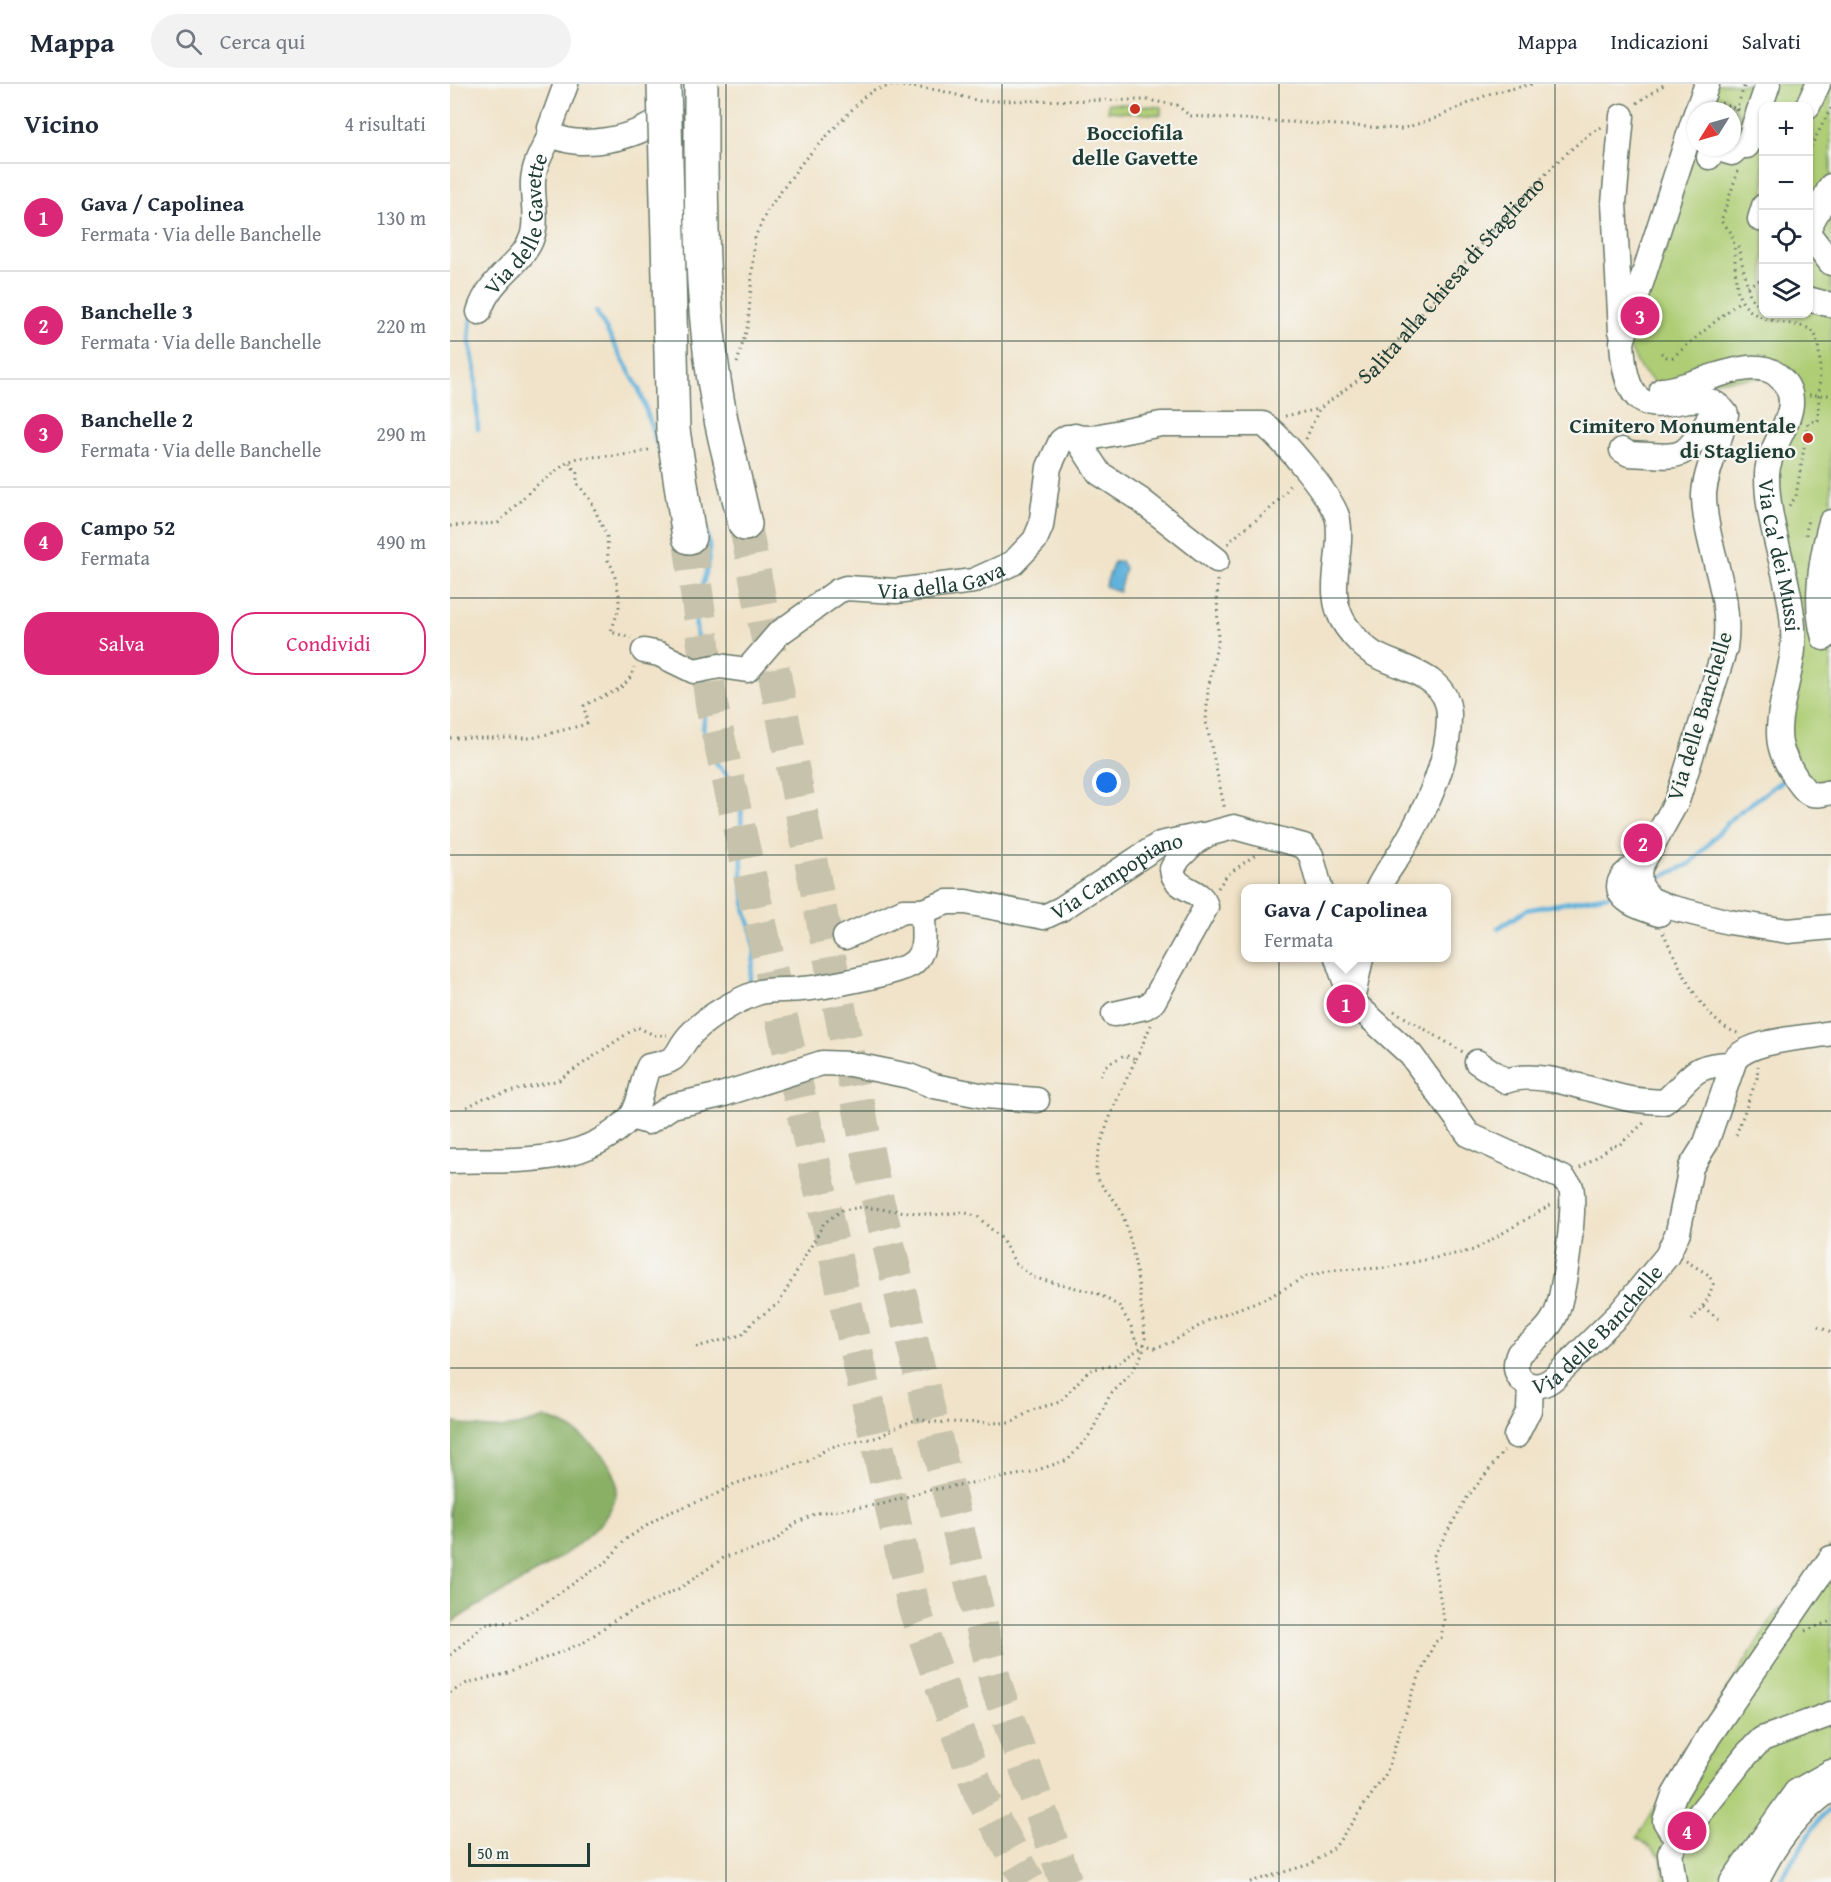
<!DOCTYPE html>
<html lang="it">
<meta charset="utf-8">
<style>
:root{--surface:#fff;--page:#f2f2f3;--text:#1f2937;--muted:#747a83;--line:#e0e1e3;--accent:#db2777}
body{margin:0;font-family:"Gentium Book Plus",serif;background:var(--page);color:var(--text)}
.controls{position:absolute;right:18px;top:18px;display:grid;overflow:hidden;border-radius:12px;box-shadow:0 2px 4px #0004}
.controls button{width:54px;height:54px;display:grid;place-items:center;padding:0;border:0;border-bottom:2px solid var(--line);background:var(--surface);color:var(--text);font:30px sans-serif}
.compass{position:absolute;left:1237px;top:18px;width:54px;height:54px;border-radius:50%;background:var(--surface);box-shadow:0 2px 4px #0004;rotate:233deg}
.scale{position:absolute;left:18px;bottom:15px;width:122px;box-sizing:border-box;padding-left:6px;border:3px solid #1f3d34;border-top:0;font-size:16px;line-height:21px;white-space:nowrap;color:#1f3d34;-webkit-text-stroke:4px #f6f6f2;paint-order:stroke}
.you{position:absolute;left:657px;top:699px;width:21px;height:21px;margin:-15px;border:4px solid #fff;border-radius:50%;background:#1a73e8;box-shadow:0 0 0 9px #1a73e833}
.badge{display:grid;place-items:center;width:39px;height:39px;border-radius:50%;background:var(--accent);color:#fff;font-size:20px;font-weight:700}
.pin{position:absolute;translate:-50% -50%;border:3px solid #fff;box-shadow:0 2px 6px #0006}
.popup{position:absolute;left:791px;top:800px;width:210px;height:78px;box-sizing:border-box;display:grid;place-content:center;border-radius:12px;background:var(--surface);filter:drop-shadow(0 2px 4px #0005);font-size:20px;white-space:nowrap;color:var(--muted)}
.popup b{font-size:22px;color:var(--text)}
.popup::after{content:'';position:absolute;left:50%;top:100%;margin-left:-12px;border:12px solid transparent;border-top-color:var(--surface)}
.list{margin:0;padding:0;list-style:none}
h2{display:flex;justify-content:space-between;align-items:center;height:78px;margin:0;padding:0 24px;font-size:26px}
h2 small{font-size:20px;font-weight:400;color:var(--muted)}
.list li{display:grid;grid-template-columns:39px 1fr auto;gap:18px;align-items:center;box-sizing:border-box;height:108px;padding:0 24px;border-top:2px solid var(--line)}
.list b{display:block;font-size:22px;white-space:nowrap}
.list p{margin:0;font-size:20px;white-space:nowrap;color:var(--muted)}
.list em{font-size:20px;font-style:normal;color:var(--muted)}
.actions{display:flex;gap:12px;padding:18px 24px}
.actions a{flex:1;padding:14px 0;border:2px solid var(--accent);border-radius:24px;text-align:center;font-size:21px;color:var(--accent)}
.actions .main{background:var(--accent);color:#fff}
.icon{flex:none;width:33px;height:33px;fill:none;stroke:currentColor;stroke-width:2;stroke-linecap:round;stroke-linejoin:round}
.map{position:relative;flex:none;width:1381px;height:1798px;overflow:hidden}
header{display:flex;align-items:center;gap:36px;box-sizing:border-box;height:84px;padding:0 30px;background:var(--surface);border-bottom:2px solid var(--line)}
header strong{font-size:28px}
nav{display:flex;gap:33px;margin-inline-start:auto;font-size:21px}
.search{width:420px;height:54px;background:var(--page);display:flex;align-items:center;gap:15px;box-sizing:border-box;padding:0 21px;border-radius:33px;color:var(--muted);font-size:22px}
main{display:flex}
aside{flex:1;background:var(--surface)}
.map>svg:first-child{display:block}
.green{fill:#aecd75;stroke:#668554;stroke-width:1.5;fill-rule:evenodd}
.forest{fill:#8ab066;stroke:#54764d;stroke-width:1.5}
.water{fill:#61b2dc;stroke:#407888;stroke-width:1.5}
.lines{fill:none;stroke-linecap:round;stroke-linejoin:round}
.stream{stroke:#61b2dc;stroke-width:4.5}
.highway-tunnel{stroke:#c6c2ab;stroke-width:33;stroke-dasharray:33 16;stroke-linecap:butt}
.minor-casing{stroke:#687768;stroke-width:27}
.highway-casing{stroke:#687768;stroke-width:36}
.path{stroke:#687768;stroke-width:3;stroke-dasharray:1.5 4.5;stroke-linecap:butt}
.minor{stroke:#fff;stroke-width:24}
.highway{stroke:#fff;stroke-width:33}
.highway-bridge-casing{stroke:#687768;stroke-width:36;stroke-linecap:butt}
.highway-bridge{stroke:#fff;stroke-width:33}
.grid{fill:none;stroke:#1f3d34;stroke-width:1.5;stroke-opacity:0.55}
.poi-dot{fill:#c8321e;stroke:#f6f6f2;stroke-width:2}
.labels{text-anchor:middle;dominant-baseline:central;stroke-width:4.5;stroke-linejoin:round;paint-order:stroke}
.poi-label{font-size:22px;font-weight:bold;fill:#1f3d34;stroke:#f6f6f2}
.street-label{font-size:22px;fill:#1f3d34;stroke:#f6f6f2}
</style>
<header>
<strong>Mappa</strong>
<div class="search"><svg class="icon" aria-label="search" viewBox="0 0 24 24"><circle cx="10" cy="10" r="6"/><path d="M15 15l6 6"/></svg>Cerca qui</div>
<nav><a>Mappa</a><a>Indicazioni</a><a>Salvati</a></nav>
</header>
<main>
<aside>
<h2>Vicino<small>4 risultati</small></h2>
<ul class="list">
<li><span class="badge">1</span><div><b>Gava / Capolinea</b><p>Fermata · Via delle Banchelle</p></div><em>130 m</em></li>
<li><span class="badge">2</span><div><b>Banchelle 3</b><p>Fermata · Via delle Banchelle</p></div><em>220 m</em></li>
<li><span class="badge">3</span><div><b>Banchelle 2</b><p>Fermata · Via delle Banchelle</p></div><em>290 m</em></li>
<li><span class="badge">4</span><div><b>Campo 52</b><p>Fermata</p></div><em>490 m</em></li>
</ul>
<div class="actions"><a class="main">Salva</a><a>Condividi</a></div>
</aside>
<div class="map">
<svg width="1381" height="1798" viewBox="0 0 1381 1798">
<rect width="100%" height="100%" fill="#f6f6f2"/>
<filter id="ink" filterUnits="userSpaceOnUse"><feTurbulence type="fractalNoise" baseFrequency=".0167" numOctaves="2"/><feDisplacementMap in="SourceGraphic" scale="12" xChannelSelector="R" yChannelSelector="G"/><feConvolveMatrix kernelMatrix="1 2 1 2 8 2 1 2 1" color-interpolation-filters="sRGB"/></filter>
<filter id="wash" filterUnits="userSpaceOnUse"><feTurbulence type="fractalNoise" baseFrequency=".008" numOctaves="4" result="noise"/><feDisplacementMap in="SourceGraphic" scale="24" xChannelSelector="R" yChannelSelector="G"/><feGaussianBlur stdDeviation="1.35" result="paint"/><feColorMatrix in="noise" values="0 0 0 0 0 0 0 0 0 0 0 0 0 0 0 0 0 1.4 0 .05"/><feComposite in="paint" operator="in"/></filter>
<g filter="url(#wash)">
<rect width="100%" height="100%" fill="#f0e3c9"/>
<path class="green" d="M1261,0H1381V699L1371,701L1360,697L1335,651L1349,573L1323,422L1333,292L1207,301L1190,284L1179,262L1246,63H1282V27H1250ZM1314,22H1358V230H1314Z
M658,19L711,23V31L658,27Z
M1381,1462V1692L1287,1798H1212L1214,1793L1211,1772L1187,1753L1320,1537Z"/>
<path class="forest" d="M95,1334C119,1340 138,1355 155,1375C213,1443 38,1508 0,1540V1337C38,1347 58,1347 95,1334Z"/>
<path class="water" d="M671,477L675,484L669,508L655,502L664,478Z"/>
<g class="lines">
<path class="stream" d="M146,227L189,305L210,368
M21,235L19,255L25,286L28,345
M251,437C271,472 249,496 246,531C244,546 250,563 251,577
M253,592L255,628L253,645L266,679L285,699L291,716L292,790L296,829L302,846L305,868L299,902
M1198,799L1240,780L1283,733L1337,693
M1048,844L1076,826L1164,810
M1329,1798L1369,1735L1381,1724"/>
</g>
</g>
<g filter="url(#ink)">
<g class="lines">
<path class="highway-tunnel" d="M295,440L425,1105L546,1601L616,1798
M239,453L262,623L464,1524L530,1710L579,1798"/>
<g class="minor-casing">
<g id="minor">
<path d="M116,0L100,44L101,49C123,68 191,54 210,34C219,24 227,11 234,0"/>
<path d="M1358,22L1368,0"/>
<path d="M1247,27L1257,0"/>
<path d="M1246,29L1172,258C1178,375 1243,283 1276,330C1272,355 1253,391 1254,414C1256,467 1283,509 1275,564L1227,717L1189,785L1190,801L1200,815L1219,823L1279,838L1338,847L1381,843"/>
<path d="M1259,73L1265,64L1282,69L1291,61L1297,62L1318,0"/>
<path d="M1310,135L1314,122"/>
<path d="M1358,145L1381,102"/>
<path d="M1358,149L1381,179"/>
<path d="M1358,215L1381,221"/>
<path id="s2" d="M29,228C40,192 74,179 82,153C88,136 82,114 83,97C84,79 94,65 101,49"/>
<path d="M1171,247L1164,119L1172,32"/>
<path id="s3" d="M1212,306C1242,305 1299,270 1326,290C1364,320 1318,356 1317,390C1316,448 1347,505 1343,565C1341,593 1323,637 1331,664C1333,673 1351,706 1359,709C1366,712 1374,710 1381,708"/>
<path d="M625,352L649,389L689,415L767,476"/>
<path d="M1172,366L1179,370C1234,372 1231,380 1261,331"/>
<path d="M1374,554C1364,518 1371,474 1381,438"/>
<path id="s4" d="M194,567L209,570L244,587L270,582L297,586L328,550L388,507L396,504L446,507L523,497L563,479L585,456L591,442L599,383L611,357L617,353L640,354L711,340H813C830,351 885,416 888,436C894,472 873,509 896,542C903,552 915,565 926,571C953,585 998,592 999,630C1000,677 975,727 952,766C944,779 935,790 928,804"/>
<path d="M1191,781C1175,786 1159,802 1177,816C1185,823 1198,826 1209,830"/>
<path id="s5" d="M395,853L453,827H473L497,818H516L594,833L611,825L710,760L752,751"/>
<path id="s6" d="M887,874L902,917L961,971L1019,1051L1113,1094L1121,1103C1126,1122 1114,1214 1105,1232C1098,1247 1081,1259 1069,1269C1057,1295 1083,1313 1105,1293L1170,1229L1217,1172L1228,1148L1241,1083L1256,1059L1285,975C1304,955 1352,955 1381,949"/>
<path d="M902,917L911,874"/>
<path d="M664,930L695,923L703,918L756,823C752,803 724,808 722,785L729,774L745,758L758,750L784,743L854,762L861,771L870,804"/>
<path d="M1027,978L1056,997C1087,985 1139,1006 1171,1013C1185,1017 1200,1017 1214,1018C1242,995 1239,980 1282,980"/>
<path d="M181,1033L198,1038L222,1022L271,1011L372,979L400,980L459,992L484,1002L535,1012L587,1016"/>
<path d="M0,1077C62,1075 133,1084 180,1034C191,1022 191,997 199,982C236,976 222,968 243,948C259,932 288,915 310,908C322,905 338,907 351,905C370,904 450,889 463,879C479,865 472,846 473,827"/>
<path d="M1066,1352L1079,1326L1080,1301"/>
<path d="M1381,1474L1259,1652L1224,1711L1215,1737L1221,1747L1230,1749L1239,1743L1297,1670L1312,1655L1381,1630"/>
<path d="M1224,1798L1220,1770L1230,1749"/>
<path d="M1282,1798L1346,1708L1381,1688"/>
<path d="M1306,1798C1324,1760 1346,1730 1381,1705"/>
</g>
</g>
<g class="highway-casing">
<path id="highway" d="M280,375L295,440
M232,407L239,453"/>
</g>
<g class="path">
<path d="M1187,19L1215,0"/>
<path d="M1271,19L1290,26"/>
<path d="M1282,38L1295,0"/>
<path d="M1358,68L1381,24"/>
<path d="M1288,87L1271,137C1273,140 1278,144 1280,147C1289,164 1281,198 1291,216C1309,246 1352,234 1364,249C1374,263 1368,317 1368,336L1358,339L1346,412L1339,422"/>
<path d="M1288,162L1300,212L1305,219L1314,221"/>
<path d="M1297,202L1314,194"/>
<path d="M1327,230L1330,231"/>
<path d="M1211,269L1217,273H1223L1291,216"/>
<path d="M287,279L298,241L305,153L318,125L354,76L414,13L424,6L444,1L488,6L529,17L697,16L727,21L740,32L952,45L986,34L1039,10L1082,0"/>
<path d="M1359,311H1381"/>
<path d="M835,332L869,325"/>
<path id="s1" d="M856,355L869,325L924,284L1051,137L1110,75L1139,50L1152,43"/>
<path d="M119,379L127,389V399L141,417L157,453L158,476L163,485L169,510V524L161,548L181,554"/>
<path d="M0,442L48,439L83,404L118,378L128,374L184,370L202,365"/>
<path d="M1356,451L1358,433"/>
<path d="M778,460C798,438 828,426 841,398"/>
<path d="M767,496L768,557L758,605L756,638L775,726"/>
<path d="M0,654H82L133,641L137,639L134,622C154,609 178,609 184,583"/>
<path d="M768,804L777,791L808,769"/>
<path d="M1213,849C1229,880 1252,939 1288,949"/>
<path d="M944,927L1013,968"/>
<path d="M686,975L701,941"/>
<path d="M17,1023L34,1014L109,996L187,943L206,952L217,951"/>
<path d="M1286,1051L1307,994L1308,982"/>
<path d="M1130,1084L1164,1061L1168,1062L1196,1037"/>
<path d="M1236,1177L1259,1191L1263,1200L1258,1215L1242,1236"/>
<path d="M1253,1223L1270,1236"/>
<path d="M1368,1242L1381,1249"/>
<path d="M246,1263L292,1251L305,1236L329,1219L374,1139L392,1126L413,1123L484,1131L513,1128L528,1133L551,1154L566,1180L585,1194L647,1209L669,1222L681,1242L686,1258L705,1264L722,1258L761,1235L819,1213L857,1192L884,1186L936,1184L1024,1166L1102,1120"/>
<path d="M1355,1547L1381,1537"/>
<path d="M0,1571L35,1540L61,1538L90,1522L157,1477L176,1455L215,1430L261,1413L284,1400L358,1377L380,1363L429,1353L448,1342L469,1335L481,1338L561,1339L582,1326L610,1318L639,1286L665,1281L692,1263"/>
<path d="M0,1609L17,1599L55,1590L133,1559L166,1535L230,1504L275,1473L321,1460L346,1439L367,1429L433,1420L475,1407L578,1389L618,1376L641,1349L660,1311L681,1290L693,1268L695,1254C690,1212 686,1166 671,1127C664,1111 645,1101 646,1084C648,1054 673,1002 686,975L674,971L655,982L649,995"/>
<path d="M800,1798L861,1780L885,1763L936,1690L964,1604L985,1558L991,1554L994,1536L983,1473L1016,1415L1054,1367"/>
</g>
<use href="#minor" class="minor"/>
<use href="#highway" class="highway"/>
<g class="highway-bridge-casing">
<path id="highway-bridge" d="M214,0L223,346L232,407
M251,0C251,126 248,252 280,375"/>
</g>
<use href="#highway-bridge" class="highway-bridge"/>
</g>
</g>
<path class="grid" d="M276,0V1798M552,0V1798M829,0V1798M1105,0V1798M0,257H1381M0,514H1381M0,771H1381M0,1027H1381M0,1284H1381M0,1541H1381"/>
<g class="poi-dot">
<circle cx="685" cy="25" r="6"/>
<circle cx="1358" cy="354" r="6"/>
</g>
<g class="labels">
<g class="poi-label">
<text x="685" y="48">Bocciofila<tspan x="685" dy="25">delle Gavette</tspan></text>
<text x="1346" y="341" text-anchor="end">Cimitero Monumentale<tspan x="1346" dy="25">di Staglieno</tspan></text>
</g>
<g class="street-label">
<text stroke="none"><textPath href="#s2" startOffset="100">Via delle Gavette</textPath></text>
<text stroke="none"><textPath href="#s1" startOffset="218">Salita alla Chiesa di Staglieno</textPath></text>
<text stroke="none"><textPath href="#s3" startOffset="310">Via Ca' dei Mussi</textPath></text>
<text stroke="none"><textPath href="#s4" startOffset="334">Via della Gava</textPath></text>
<text transform="translate(1249 632) rotate(-73)">Via delle Banchelle</text>
<text stroke="none"><textPath href="#s5" startOffset="292">Via Campopiano</textPath></text>
<text stroke="none"><textPath href="#s6" startOffset="651">Via delle Banchelle</textPath></text>
</g>
</g>
</svg>
<div class="controls">
<button>+</button>
<button>−</button>
<button><svg class="icon" aria-label="locate" viewBox="0 0 24 24"><circle cx="12" cy="12" r="6"/><path d="M12 2v4M12 18v4M2 12h4M18 12h4"/></svg></button>
<button><svg class="icon" aria-label="layers" viewBox="0 0 24 24"><path d="M12 4l9 5-9 5-9-5zM3 14l9 5 9-5"/></svg></button>
</div>
<svg class="compass" viewBox="-18 -18 36 36"><path d="M0-13l5 13h-10z" fill="#e53935"/><path d="M0 13l5-13h-10z" fill="#747a83"/></svg>
<div class="scale">50 m</div>
<div class="you"></div>
<div class="pin badge" style="left:896px;top:920px">1</div>
<div class="popup"><b>Gava / Capolinea</b>Fermata</div>
<div class="pin badge" style="left:1193px;top:759px">2</div>
<div class="pin badge" style="left:1190px;top:232px">3</div>
<div class="pin badge" style="left:1237px;top:1747px">4</div>
</div>
</main>
